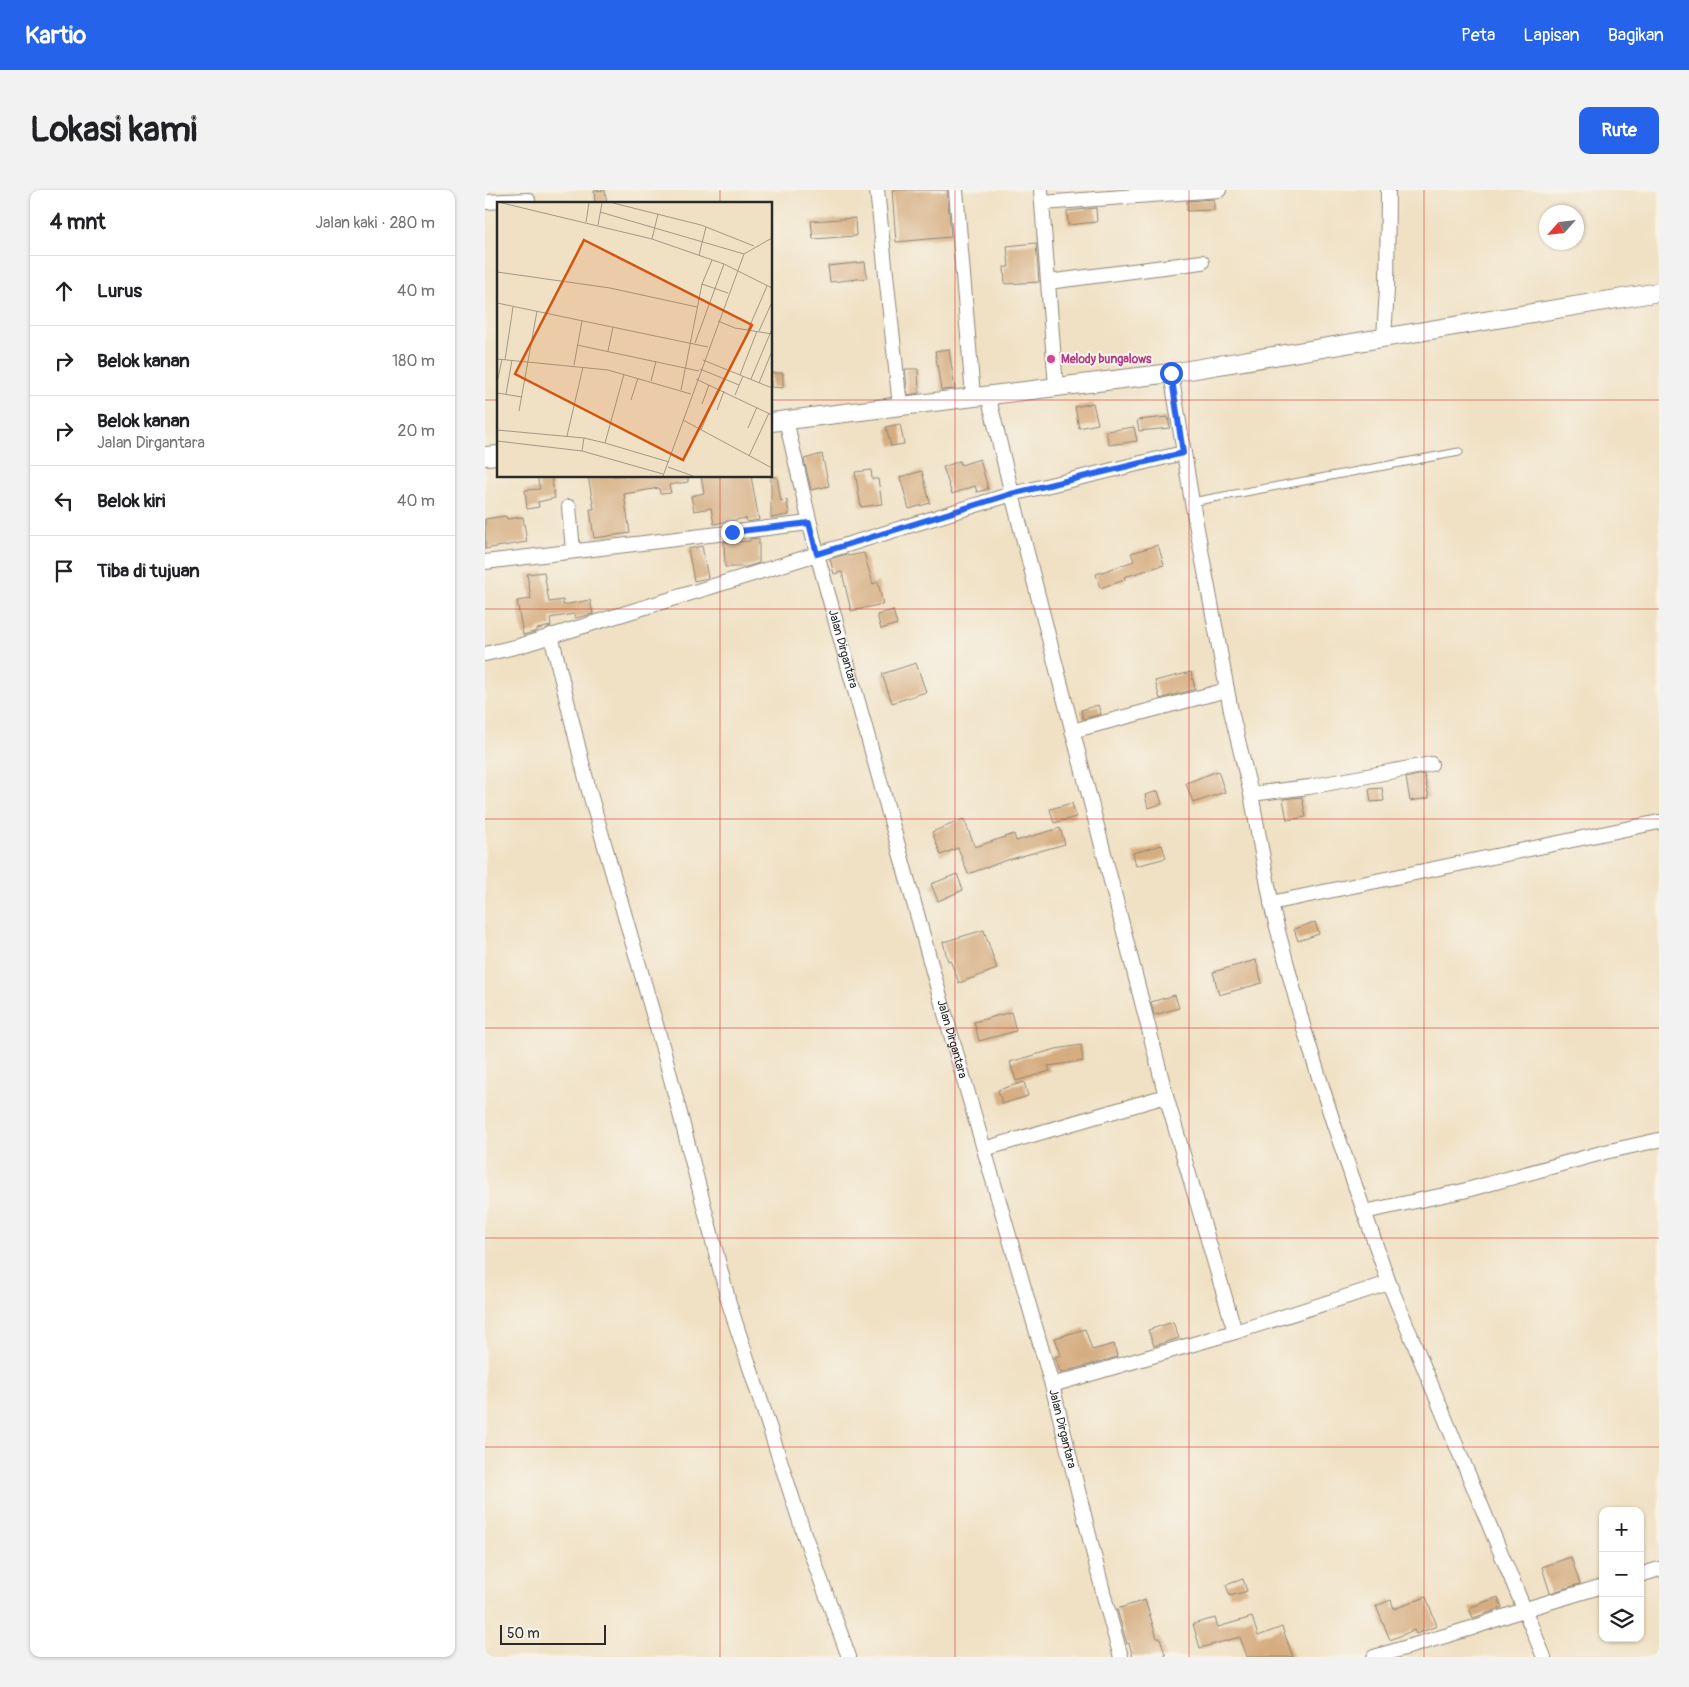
<!DOCTYPE html>
<html lang="id">
<meta charset="utf-8">
<style>
:root{--surface:#fff;--page:#f2f2f2;--text:#202124;--muted:#757577;--line:#e0e0e0;--accent:#2563eb}
body{margin:0;font-family:Pangolin,sans-serif;background:var(--page);color:var(--text)}
.controls{position:absolute;right:15px;bottom:15px;display:grid;overflow:hidden;border-radius:10px;box-shadow:0 1px 4px #0004}
.controls button{width:45px;height:45px;display:grid;place-items:center;padding:0;border:0;border-bottom:1px solid var(--line);background:var(--surface);color:var(--text);font:25px sans-serif}
.compass{position:absolute;left:1054px;top:15px;width:45px;height:45px;border-radius:50%;background:var(--surface);box-shadow:0 1px 4px #0004;rotate:243deg}
.scale{position:absolute;left:15px;bottom:12px;width:106px;box-sizing:border-box;padding-left:5px;border:2px solid #2b2b2b;border-top:0;font-size:14px;line-height:18px;white-space:nowrap;color:#2b2b2b;-webkit-text-stroke:4px #f7f3e8;paint-order:stroke}
.stop{position:absolute;width:15px;height:15px;margin:-11px;border:4px solid #2563eb;border-radius:50%;background:#fff}
.stop.end{background:#2563eb;border-color:#fff;box-shadow:0 1px 5px #0008}
.list{margin:0;padding:0;list-style:none}
h2{display:flex;justify-content:space-between;align-items:center;height:65px;margin:0;padding:0 20px;font-size:21px}
h2 small{font-size:16px;font-weight:400;color:var(--muted)}
.list li{display:grid;grid-template-columns:32px 1fr auto;gap:15px;align-items:center;box-sizing:border-box;height:70px;padding:0 20px;border-top:1px solid var(--line)}
.list b{display:block;font-size:19px;white-space:nowrap}
.list p{margin:0;font-size:16px;white-space:nowrap;color:var(--muted)}
.list em{font-size:16px;font-style:normal;color:var(--muted)}
.icon{flex:none;width:28px;height:28px;fill:none;stroke:currentColor;stroke-width:2;stroke-linecap:round;stroke-linejoin:round}
.map{position:relative;flex:none;width:1174px;height:1467px;overflow:hidden;border-radius:10px}
header{display:flex;align-items:center;gap:30px;box-sizing:border-box;height:70px;padding:0 25px;background:var(--accent);color:#fff}
header strong{font-size:24px}
nav{display:flex;gap:28px;margin-inline-start:auto;font-size:18px}
.intro{display:flex;align-items:center;justify-content:space-between;box-sizing:border-box;height:120px;padding:0 30px}
h1{margin:0;font-size:35px}
.button{padding:12px 22px;border-radius:10px;background:var(--accent);color:#fff;font-size:18px;font-weight:700}
main{display:flex;gap:30px;padding:0 30px}
aside{flex:1;background:var(--surface);border-radius:10px;box-shadow:0 1px 4px #0004}
.map>svg:first-child{display:block}
.building{fill:#d6ad81}
.lines{fill:none;stroke-linecap:round;stroke-linejoin:round}
.service-casing{stroke:#8e8678;stroke-width:9}
.minor-casing{stroke:#8e8678;stroke-width:16}
.tertiary-casing{stroke:#8e8678;stroke-width:20}
.service{stroke:#fff;stroke-width:7}
.minor{stroke:#fff;stroke-width:14}
.tertiary{stroke:#fff;stroke-width:18}
.route{stroke:#2563eb;stroke-width:6}
.grid{fill:none;stroke:#d62828;stroke-width:1;stroke-opacity:0.55}
.hotel-dot{fill:#d1479c;stroke:#f7f3e8;stroke-width:2}
.labels{text-anchor:middle;dominant-baseline:central;stroke-width:4;stroke-linejoin:round;paint-order:stroke}
.hotel-label{font-size:12px;font-weight:bold;fill:#b23c85;stroke:#f7f3e8;text-anchor:start}
.street-label{font-size:12px;fill:#2b2b2b;stroke:#f7f3e8}
.inset-road{fill:none;stroke:#a19887;stroke-width:1}
.view{fill:#d5540f;fill-opacity:0.15;stroke:#d5540f;stroke-width:2.5}
.inset-edge{fill:none;stroke:#2b2b2b;stroke-width:2.5}
</style>
<header>
<strong>Kartio</strong>
<nav><a>Peta</a><a>Lapisan</a><a>Bagikan</a></nav>
</header>
<div class="intro"><h1>Lokasi kami</h1><a class="button">Rute</a></div>
<main>
<aside>
<h2>4 mnt<small>Jalan kaki · 280 m</small></h2>
<ul class="list">
<li><svg class="icon" aria-label="ahead" viewBox="0 0 24 24"><path d="M12 20V5M6 11l6-6 6 6"/></svg><div><b>Lurus</b></div><em>40 m</em></li>
<li><svg class="icon" aria-label="right" viewBox="0 0 24 24"><path d="M7 20v-9h11M14 6l5 5-5 5"/></svg><div><b>Belok kanan</b></div><em>180 m</em></li>
<li><svg class="icon" aria-label="right" viewBox="0 0 24 24"><path d="M7 20v-9h11M14 6l5 5-5 5"/></svg><div><b>Belok kanan</b><p>Jalan Dirgantara</p></div><em>20 m</em></li>
<li><svg class="icon" aria-label="left" viewBox="0 0 24 24"><path d="M17 20v-9H6M10 6l-5 5 5 5"/></svg><div><b>Belok kiri</b></div><em>40 m</em></li>
<li><svg class="icon" aria-label="arrive" viewBox="0 0 24 24"><path d="M6 21V4h12l-3 4 3 4H6"/></svg><div><b>Tiba di tujuan</b></div></li>
</ul>
</aside>
<div class="map">
<svg width="1174" height="1467" viewBox="0 0 1174 1467">
<rect width="100%" height="100%" fill="#f7f3e8"/>
<filter id="ink" filterUnits="userSpaceOnUse"><feTurbulence type="fractalNoise" baseFrequency=".02" numOctaves="2"/><feDisplacementMap in="SourceGraphic" scale="10" xChannelSelector="R" yChannelSelector="G"/><feConvolveMatrix kernelMatrix="1 2 1 2 8 2 1 2 1" color-interpolation-filters="sRGB"/></filter>
<filter id="wash" filterUnits="userSpaceOnUse"><feTurbulence type="fractalNoise" baseFrequency=".0096" numOctaves="4" result="noise"/><feDisplacementMap in="SourceGraphic" scale="20" xChannelSelector="R" yChannelSelector="G"/><feGaussianBlur stdDeviation="1.12" result="paint"/><feColorMatrix in="noise" values="0 0 0 0 0 0 0 0 0 0 0 0 0 0 0 0 0 1.4 0 .05"/><feComposite in="paint" operator="in"/></filter>
<g filter="url(#wash)">
<rect width="100%" height="100%" fill="#f0e1c4"/>
<g id="blocks">
<path class="building" d="M120,0L122,14H110L109,1Z
M407,0H462L466,47L411,52Z
M729,9V20L702,21V11Z
M611,18L612,32L583,35L582,21Z
M370,28L371,46L328,49L326,31Z
M551,53L554,92L520,94L519,77H524L522,56Z
M380,72L382,88L345,92L343,76Z
M464,159L470,199L456,200L450,161Z
M420,179H433L434,203L423,205Z
M286,183H298V198L286,197Z
M608,213L613,234L594,238L590,217Z
M683,227L685,238L654,241L652,230Z
M415,234L419,254L406,256L401,237Z
M649,237L652,251L624,255L621,241Z
M337,264L344,296L326,300L319,269Z
M495,269L503,299L492,302L490,296L467,304L458,277L475,271L476,275Z
M386,280L387,289H393L397,314L376,317L370,282Z
M437,281L445,313L424,319L415,287Z
M52,286H66L70,308L53,312L54,317L42,319L40,300L55,299Z
M103,286H203V292L184,295L186,303L175,304L174,298L139,304L145,343L109,348L105,319H109Z
M216,286H266L274,330L262,332L261,328L229,334L226,318L209,321L206,306L219,303Z
M286,287H292L296,311L302,310L304,325L286,328Z
M21,326L22,329L38,327L42,352L0,359V329Z
M274,348V373L261,377H240L239,352L265,351V349Z
M673,355L679,375L639,387L640,390L615,398L611,384L649,371L646,363Z
M217,356L223,388L209,391L203,359Z
M379,363L388,394L393,392L398,414L366,421L357,382L349,384L345,369L362,364L363,366Z
M59,382L64,412L78,410V415L105,410L108,424L90,428L89,424L65,428L66,436L52,439V441L38,445L32,411L46,409L42,384Z
M408,420L412,434L396,439L392,425Z
M431,473L441,502L407,513L397,484Z
M706,482L710,499L675,509L670,491Z
M613,515L616,524L598,529L596,520Z
M733,581L740,602L708,613L701,593Z
M939,584L944,608L925,611L921,588Z
M897,598L899,611L886,612L884,599Z
M673,601L677,614L663,618L660,605Z
M817,607L821,627L802,630L798,609Z
M587,613L591,627L569,633L565,619Z
M479,629L490,657L529,644L531,651L575,638L580,654L519,671L483,684L473,658L456,665L447,642Z
M677,655L681,668L651,676L648,663Z
M472,684L478,700L453,711L446,694Z
M830,732L834,744L813,751L809,739Z
M499,740L512,779L474,793L465,770L463,771L458,752Z
M771,770L777,793L734,805L728,782Z
M690,805L694,818L669,825L666,812Z
M526,822L531,841L494,851L489,832Z
M596,855L598,871L563,876L565,881L531,891L525,872L571,859Z
M539,892L543,906L517,914L513,900Z
M688,1132L694,1148L669,1156L663,1140Z
M600,1139L607,1160L629,1154L632,1167L575,1183L570,1167L576,1165L570,1148Z
M1086,1367L1095,1394L1065,1403L1057,1377Z
M758,1389L762,1401L745,1406L741,1395Z
M941,1407L952,1436L931,1444L929,1440L905,1450L891,1416L906,1410L909,1419Z
M1013,1407L1017,1418L988,1428L984,1418Z
M660,1410L672,1448H675L681,1467H648L644,1453L642,1454L632,1419Z
M767,1427L773,1446L797,1437L808,1467H762L755,1447L715,1458L708,1434L730,1428L733,1437Z"/>
</g>
</g>
<g filter="url(#ink)">
<use href="#blocks" fill-opacity="0" stroke="#8e8678" stroke-width="1"/>
<g class="lines">
<g class="service-casing">
<path id="service" d="M707,312L974,262"/>
</g>
<g class="minor-casing">
<g id="minor">
<path d="M392,0L415,216"/>
<path d="M471,0L488,206"/>
<path d="M556,0L571,197"/>
<path d="M0,12L43,10"/>
<path d="M557,13L734,0"/>
<path d="M563,92L717,72"/>
<path d="M899,147L902,99L903,0"/>
<path d="M686,183L707,312L746,521L766,604L788,722L819,839L849,935L904,1093L1059,1467"/>
<path d="M503,205L527,304L681,906L750,1142"/>
<path id="s1" d="M301,230L332,364L454,803L567,1195L620,1410L636,1467"/>
<path d="M84,317L88,360"/>
<path d="M0,372L324,333"/>
<path d="M66,445L103,597L180,866L244,1113L318,1341L364,1467"/>
<path d="M0,464L34,456L527,304L698,263"/>
<path d="M587,541L742,500"/>
<path d="M766,604L824,597L946,574"/>
<path d="M786,713L1174,632"/>
<path d="M499,959L681,906"/>
<path d="M879,1022L978,1001L1120,962L1174,950"/>
<path d="M567,1195L750,1142L904,1093"/>
<path d="M1155,1385L1174,1379"/>
<path d="M889,1467L987,1438L1041,1419L1118,1396"/>
</g>
</g>
<g class="tertiary-casing">
<path id="tertiary" d="M286,232L686,183L1174,102
M0,266L14,265"/>
</g>
<use href="#service" class="service"/>
<use href="#minor" class="minor"/>
<use href="#tertiary" class="tertiary"/>
</g>
</g>
<g class="lines" filter="url(#ink)">
<path class="route" d="M247,342L324,333L332,364L526,304L698,263L686,183"/>
</g>
<path class="grid" d="M235,0V14M470,0V1467M704,0V1467M939,0V1467M0,210H14M286,210H1174M235,286V1467M0,419H1174M0,629H1174M0,838H1174M0,1048H1174M0,1257H1174"/>
<circle class="hotel-dot" cx="566" cy="169" r="5"/>
<g class="labels">
<g class="hotel-label">
<text x="576" y="169">Melody bungalows</text>
</g>
<g class="street-label">
<text stroke="none"><textPath href="#s1" startOffset="236">Jalan Dirgantara</textPath></text>
<text stroke="none"><textPath href="#s1" startOffset="641">Jalan Dirgantara</textPath></text>
<text stroke="none"><textPath href="#s1" startOffset="1046">Jalan Dirgantara</textPath></text>
</g>
</g>
<g transform="translate(12 12)">
<rect width="275" height="275" fill="#f0e1c4"/>
<path class="inset-road" d="M5,1L155,37L227,62L275,86M116,1L204,23L257,44M103,10L247,52M89,20L92,1M101,23L105,1M155,37L161,12M202,53L209,25M0,70L113,86L200,105M205,82L231,91M0,101L211,145M221,119L238,126L275,132M251,128L270,84M262,129L275,100M198,141L227,62M80,143L202,169M111,149L116,125M0,157L111,168L194,192M8,158L16,105M206,158L275,186M77,163L85,119M203,167L242,183M127,172L108,241L172,260M243,173L260,129M199,177L275,213M254,177L275,127M154,179L159,159M0,181L5,157M262,181L275,149M184,188L205,82L215,58M0,191L25,195M9,192L15,158M238,193L246,174M134,198L141,176M205,202L212,183M220,208L227,189M22,209L40,109M186,218L275,266M251,226L260,205M0,228L87,236L85,249M204,228L221,187M70,234L86,165M87,236L108,241M0,239L85,249L166,272M252,254L272,211M171,265L196,274M166,274L247,52L275,36"/>
<path class="view" d="M87,38L255,123L186,258L18,172Z"/>
<rect width="275" height="275" class="inset-edge"/>
</g>
</svg>
<div class="controls">
<button>+</button>
<button>−</button>
<button><svg class="icon" aria-label="layers" viewBox="0 0 24 24"><path d="M12 4l9 5-9 5-9-5zM3 14l9 5 9-5"/></svg></button>
</div>
<svg class="compass" viewBox="-18 -18 36 36"><path d="M0-13l5 13h-10z" fill="#e53935"/><path d="M0 13l5-13h-10z" fill="#757577"/></svg>
<div class="scale">50 m</div>
<div class="stop" style="left:686px;top:183px"></div>
<div class="stop end" style="left:247px;top:342px"></div>
</div>
</main>
